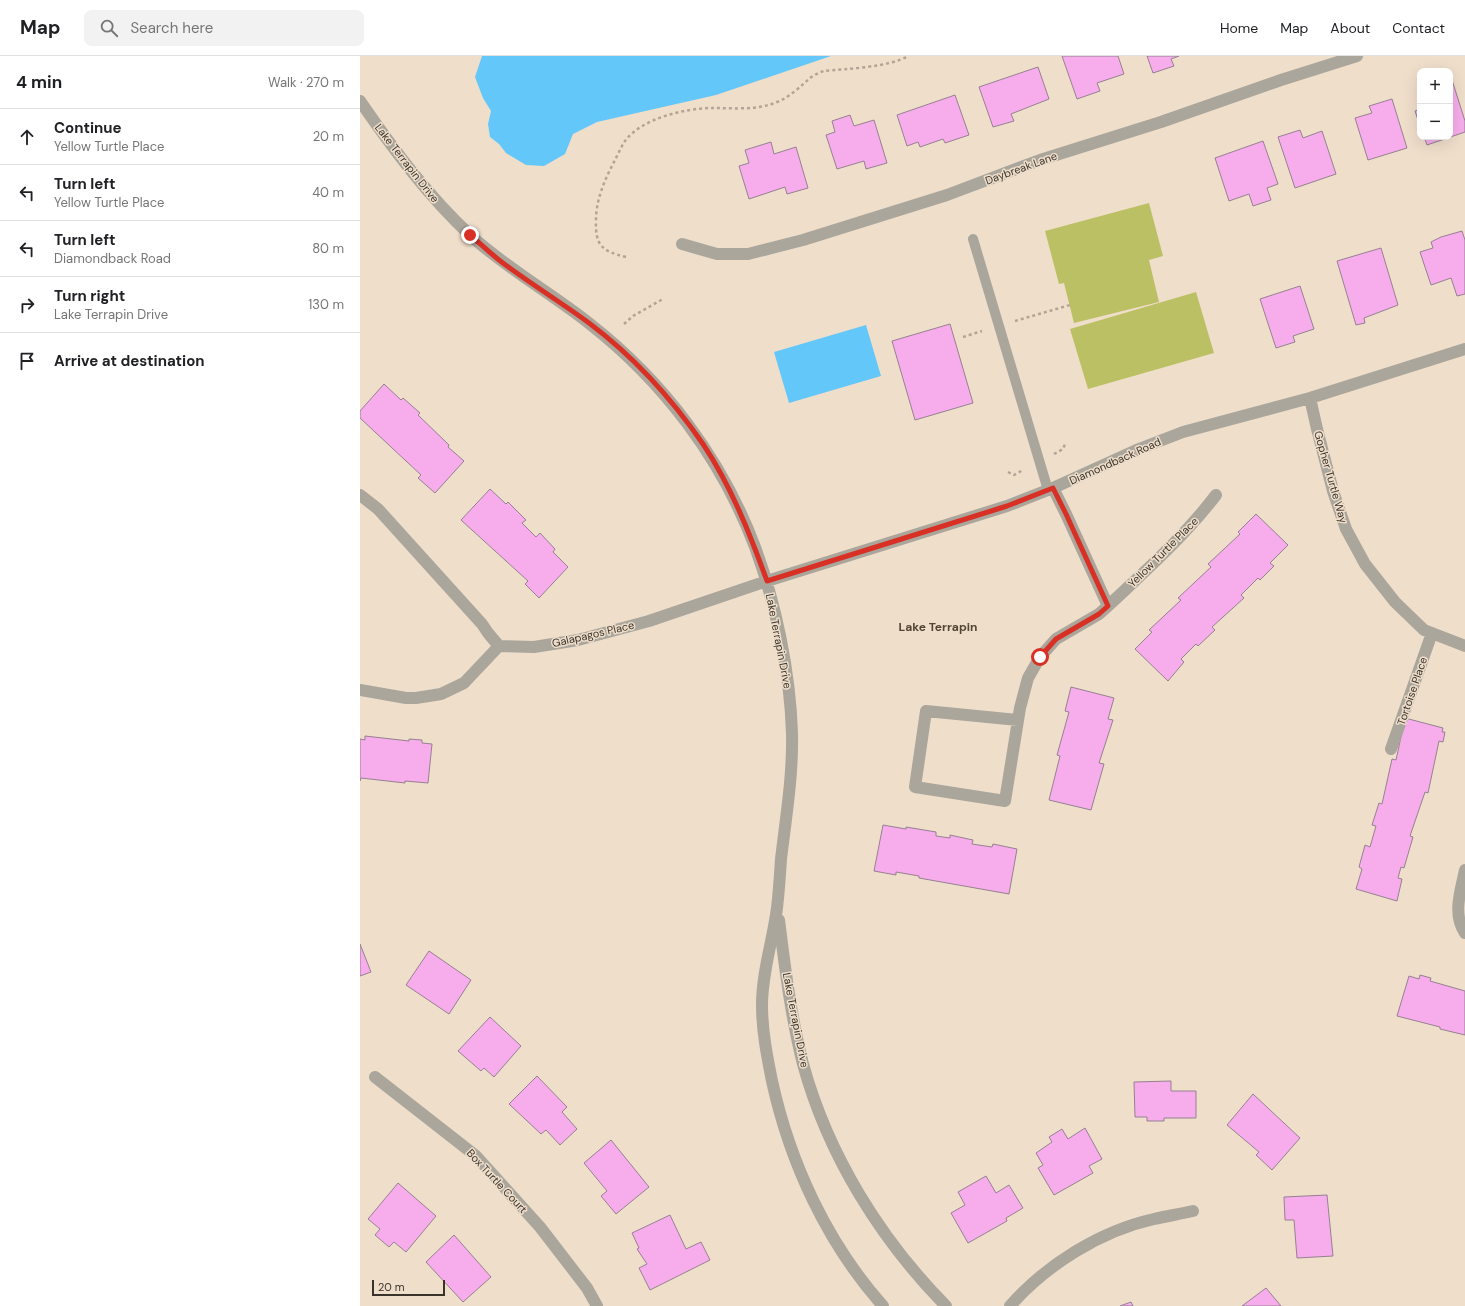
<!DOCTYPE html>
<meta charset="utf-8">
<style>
:root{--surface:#fff;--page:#f2f2f2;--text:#202124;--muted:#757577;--line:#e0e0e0}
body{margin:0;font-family:"DM Sans",sans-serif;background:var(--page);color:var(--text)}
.controls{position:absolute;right:12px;top:12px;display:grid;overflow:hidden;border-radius:8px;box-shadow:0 4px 16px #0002}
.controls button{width:36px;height:36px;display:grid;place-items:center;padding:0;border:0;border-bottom:1px solid var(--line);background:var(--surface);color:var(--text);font:20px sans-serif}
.scale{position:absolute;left:12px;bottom:10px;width:73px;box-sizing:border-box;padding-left:4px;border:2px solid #3a332b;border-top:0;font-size:11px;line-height:14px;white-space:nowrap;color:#3a332b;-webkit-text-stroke:3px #efdeca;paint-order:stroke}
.stop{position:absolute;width:12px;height:12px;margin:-9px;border:3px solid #d93025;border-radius:50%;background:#fff}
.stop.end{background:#d93025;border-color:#fff;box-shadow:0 1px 4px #0008}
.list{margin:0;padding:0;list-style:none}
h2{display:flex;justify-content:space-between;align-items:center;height:52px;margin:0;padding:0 16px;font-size:17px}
h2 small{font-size:13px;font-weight:400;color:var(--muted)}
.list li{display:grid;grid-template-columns:26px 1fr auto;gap:12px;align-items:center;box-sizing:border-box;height:56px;padding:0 16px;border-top:1px solid var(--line)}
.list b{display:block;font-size:15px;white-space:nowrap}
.list p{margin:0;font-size:13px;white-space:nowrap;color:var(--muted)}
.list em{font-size:13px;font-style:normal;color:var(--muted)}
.icon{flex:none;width:22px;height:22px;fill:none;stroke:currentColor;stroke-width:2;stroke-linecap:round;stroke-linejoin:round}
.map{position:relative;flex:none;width:1105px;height:1250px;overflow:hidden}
header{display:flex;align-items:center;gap:24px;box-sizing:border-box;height:56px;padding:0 20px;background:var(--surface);border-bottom:1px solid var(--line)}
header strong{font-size:19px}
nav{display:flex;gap:22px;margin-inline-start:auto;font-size:14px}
.search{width:280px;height:36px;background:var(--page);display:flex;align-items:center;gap:10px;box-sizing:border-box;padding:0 14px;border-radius:8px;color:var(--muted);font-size:15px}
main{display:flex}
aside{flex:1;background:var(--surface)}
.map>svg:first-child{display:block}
.green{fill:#bcc065}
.water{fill:#64c7f9}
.building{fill:#f7adeb;stroke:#958191}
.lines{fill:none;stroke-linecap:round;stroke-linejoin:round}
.path{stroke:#b2a595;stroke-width:2.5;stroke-dasharray:3 3;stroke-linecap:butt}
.lane{stroke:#aaa69c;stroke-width:10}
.street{stroke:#aaa69c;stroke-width:12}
.route{stroke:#d93025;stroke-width:5}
.labels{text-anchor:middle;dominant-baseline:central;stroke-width:3;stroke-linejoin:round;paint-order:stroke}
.street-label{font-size:11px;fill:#3a332b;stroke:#efdeca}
.neighbourhood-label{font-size:12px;font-weight:bold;fill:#524534;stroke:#efdeca}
</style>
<header>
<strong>Map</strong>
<div class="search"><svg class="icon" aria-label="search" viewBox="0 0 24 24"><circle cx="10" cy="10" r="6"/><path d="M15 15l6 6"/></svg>Search here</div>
<nav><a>Home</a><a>Map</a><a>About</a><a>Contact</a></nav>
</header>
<main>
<aside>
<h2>4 min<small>Walk · 270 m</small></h2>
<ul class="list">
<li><svg class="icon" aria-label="ahead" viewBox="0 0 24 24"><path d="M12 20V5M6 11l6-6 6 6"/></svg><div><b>Continue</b><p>Yellow Turtle Place</p></div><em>20 m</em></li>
<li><svg class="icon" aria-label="left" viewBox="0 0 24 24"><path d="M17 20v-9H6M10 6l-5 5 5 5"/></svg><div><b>Turn left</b><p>Yellow Turtle Place</p></div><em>40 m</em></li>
<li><svg class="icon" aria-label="left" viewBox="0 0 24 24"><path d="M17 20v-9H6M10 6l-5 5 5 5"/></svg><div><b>Turn left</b><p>Diamondback Road</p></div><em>80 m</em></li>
<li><svg class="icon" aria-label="right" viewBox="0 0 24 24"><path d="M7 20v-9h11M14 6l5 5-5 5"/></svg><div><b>Turn right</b><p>Lake Terrapin Drive</p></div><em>130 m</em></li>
<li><svg class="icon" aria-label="arrive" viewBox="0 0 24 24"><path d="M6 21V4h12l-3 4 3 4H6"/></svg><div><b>Arrive at destination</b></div></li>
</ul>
</aside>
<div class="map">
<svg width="1105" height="1250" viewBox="0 0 1105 1250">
<rect width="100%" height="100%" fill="#efdeca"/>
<path class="green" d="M789,147L803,200L789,204L799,246L714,267L704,227L699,228L685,175Z
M836,236L854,297L728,333L710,273Z"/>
<path class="water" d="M122,0H471L356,39L237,66L213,78L205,98L184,110L166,109L146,97L139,88L130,81L128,68L131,55L123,42L115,21Z
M506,269L521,320L429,347L414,296Z"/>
<path class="building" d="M702,0H758L764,18L737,27L740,35L717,43Z
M787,0H819L811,3L814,10L793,17Z
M678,11L689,43L651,58L654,65L633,71L619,31Z
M1092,24L1105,65V76L1067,89L1064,81H1090V25Z
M595,39L609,79L585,87L583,83L560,91L558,86L547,90L537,59Z
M1032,43L1047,92L1008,104L995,62L1012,57L1009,50Z
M1060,53V70L1055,55Z
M490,59L494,70L514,64L527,107L506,113L504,105L477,113L466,79L475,76L472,65Z
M940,74L943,82L962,75L976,118L935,132L918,81Z
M903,85L918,128L907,132L911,144L893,150L889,138L869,145L855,102Z
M411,86L414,98L436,91L448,132L427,138L425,131L389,143L379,110L389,107L385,94Z
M1102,175L1105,184V238L1097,240L1091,222L1071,229L1060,196L1073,192L1071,186L1081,181Z
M1021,192L1038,249L1004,262L1005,267L996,269L977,205Z
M940,230L954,273L933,280L935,286L916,292L900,243Z
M590,268L613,347L555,364L532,285Z
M24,328L41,344L43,342L60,357L58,359L89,389L88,391L104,405L75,437L58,422L61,419L0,362V355Z
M130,433L146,448L148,446L166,464L162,467L176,481L180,477L195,493L193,496L208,511L179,542L165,528L168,525L101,464Z
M896,458L928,489L910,507L914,510L900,524L898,522L881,539L884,542L852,571L855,574L838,590L836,588L821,603L824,606L808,625L775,593L792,576L789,574L821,544L818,542L851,511L848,508L880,478L878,476Z
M711,631L754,642L748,663L753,664L739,707L744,708L731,754L689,744L700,700L697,699L709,656L705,655Z
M1045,662L1083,672L1082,676H1085L1083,686L1079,685L1068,737L1065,736L1050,780L1053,781L1044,812L1041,811L1038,822L1042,823L1037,845L996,833L1002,813L999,811L1005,789L1010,791L1016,770L1012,769L1019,747L1022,748L1032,703L1036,704Z
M5,680L49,685V683L62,684V687L72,688L68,727L45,725V727L1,722L0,725V683L5,684Z
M523,769L546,773V771L576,776V780L590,782V779L613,784L612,788L632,791L633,788L657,793L649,838L559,822V820L536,816V819L514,815Z
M0,888L11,916L0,920Z
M69,895L111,924L89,958L46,929Z
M1060,919L1071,922L1070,925L1105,935V979L1080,973V971L1037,960L1049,920L1059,923Z
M130,961L161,990L134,1021L124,1012L121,1015L98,995Z
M177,1020L207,1051L202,1056L217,1073L200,1089L186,1074L181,1078L149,1048Z
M811,1025V1035H836V1062H804V1065H787V1061H775L774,1026Z
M893,1038L940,1082L912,1114L896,1099L899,1096L867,1069Z
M725,1072L742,1103L729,1110L733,1117L694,1139L678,1112L683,1109L676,1097L692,1086L689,1081L702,1073L708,1083Z
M251,1084L289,1131L256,1158L241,1140L247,1135L224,1107Z
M626,1120L636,1137L649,1129L663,1152L646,1162L647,1165L608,1187L591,1157L605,1149L598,1136Z
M38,1127L76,1160L46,1196L34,1186L29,1191L15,1179L20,1173L8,1163Z
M967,1139L973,1200L937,1202L934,1164H925L924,1141Z
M310,1159L326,1193L341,1186L350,1204L290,1234L279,1212L287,1208L277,1193L279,1192L272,1177Z
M94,1179L131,1221L103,1246L66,1206Z
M906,1232L921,1250H882Z
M771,1246L773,1250H760Z"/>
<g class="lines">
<path class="path" d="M266,201C242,195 235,190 236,164C236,143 245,123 255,104C258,98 261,91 265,85C282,62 326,52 353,52C371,52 391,54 408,49C417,47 427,42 435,35C446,27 450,19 464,15C485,13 531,11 548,0
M655,265L710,249
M264,268L273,260L303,243
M603,281L622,275
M694,398L703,393L705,388
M648,416L654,419L663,414"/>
<path class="lane" d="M613,183L688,434"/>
<path class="street" d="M0,45C33,93 68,140 111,180C149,214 191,237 230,268C304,326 362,403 395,491C416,548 430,616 432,677C433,719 426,761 421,803C420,819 419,835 417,852C413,884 402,916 402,949C402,975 407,1000 412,1025C430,1107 467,1187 523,1250
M322,188L357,198H388L443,184L587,139L680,104L801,66L921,24L997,0
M950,342L957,373L973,435L986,473L1005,508L1035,546L1064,574L1105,590
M693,432L706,458L748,550
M0,439L18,453L122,568L128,577L139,590L174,591L218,584L289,565L407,525L647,450L693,432L779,393L823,376L950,342L1105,293
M0,634L46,642H56L81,638L104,627L139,590
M658,664L566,655L555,731L645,745L660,652L668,622L680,601L696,583L739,558L748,550C785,515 824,481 856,439
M1031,693L1072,577
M1105,814C1101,834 1092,858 1105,877
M419,864C425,912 431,961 443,1008C468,1099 520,1183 586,1250
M15,1021L116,1100L180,1171L227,1232L237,1250
M650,1250C686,1209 740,1175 794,1163C807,1160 820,1158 833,1155"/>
</g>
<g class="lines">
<path class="route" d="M110,179C122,189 134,201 147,210C174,230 202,247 229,267C273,300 312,343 343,388C371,430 390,478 407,525L647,450L693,432L706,458L748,550L739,558L696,583L680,601"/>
</g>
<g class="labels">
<g class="street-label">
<text transform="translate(47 107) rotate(52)">Lake Terrapin Drive</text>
<text transform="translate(661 112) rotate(-20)">Daybreak Lane</text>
<text transform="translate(755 405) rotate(-24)">Diamondback Road</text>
<text transform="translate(971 421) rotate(74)">Gopher Turtle Way</text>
<text transform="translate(803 496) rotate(-45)">Yellow Turtle Place</text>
<text transform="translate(233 578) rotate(-13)">Galapagos Place</text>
<text transform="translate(419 585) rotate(79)">Lake Terrapin Drive</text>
<text transform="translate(1052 635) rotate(-71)">Tortoise Place</text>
<text transform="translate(436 964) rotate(79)">Lake Terrapin Drive</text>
<text transform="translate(137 1125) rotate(47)">Box Turtle Court</text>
</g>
<g class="neighbourhood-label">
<text x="578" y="571">Lake Terrapin</text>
</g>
</g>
</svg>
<div class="controls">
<button>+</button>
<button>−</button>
</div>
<div class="scale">20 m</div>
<div class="stop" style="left:680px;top:601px"></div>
<div class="stop end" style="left:110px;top:179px"></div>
</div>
</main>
